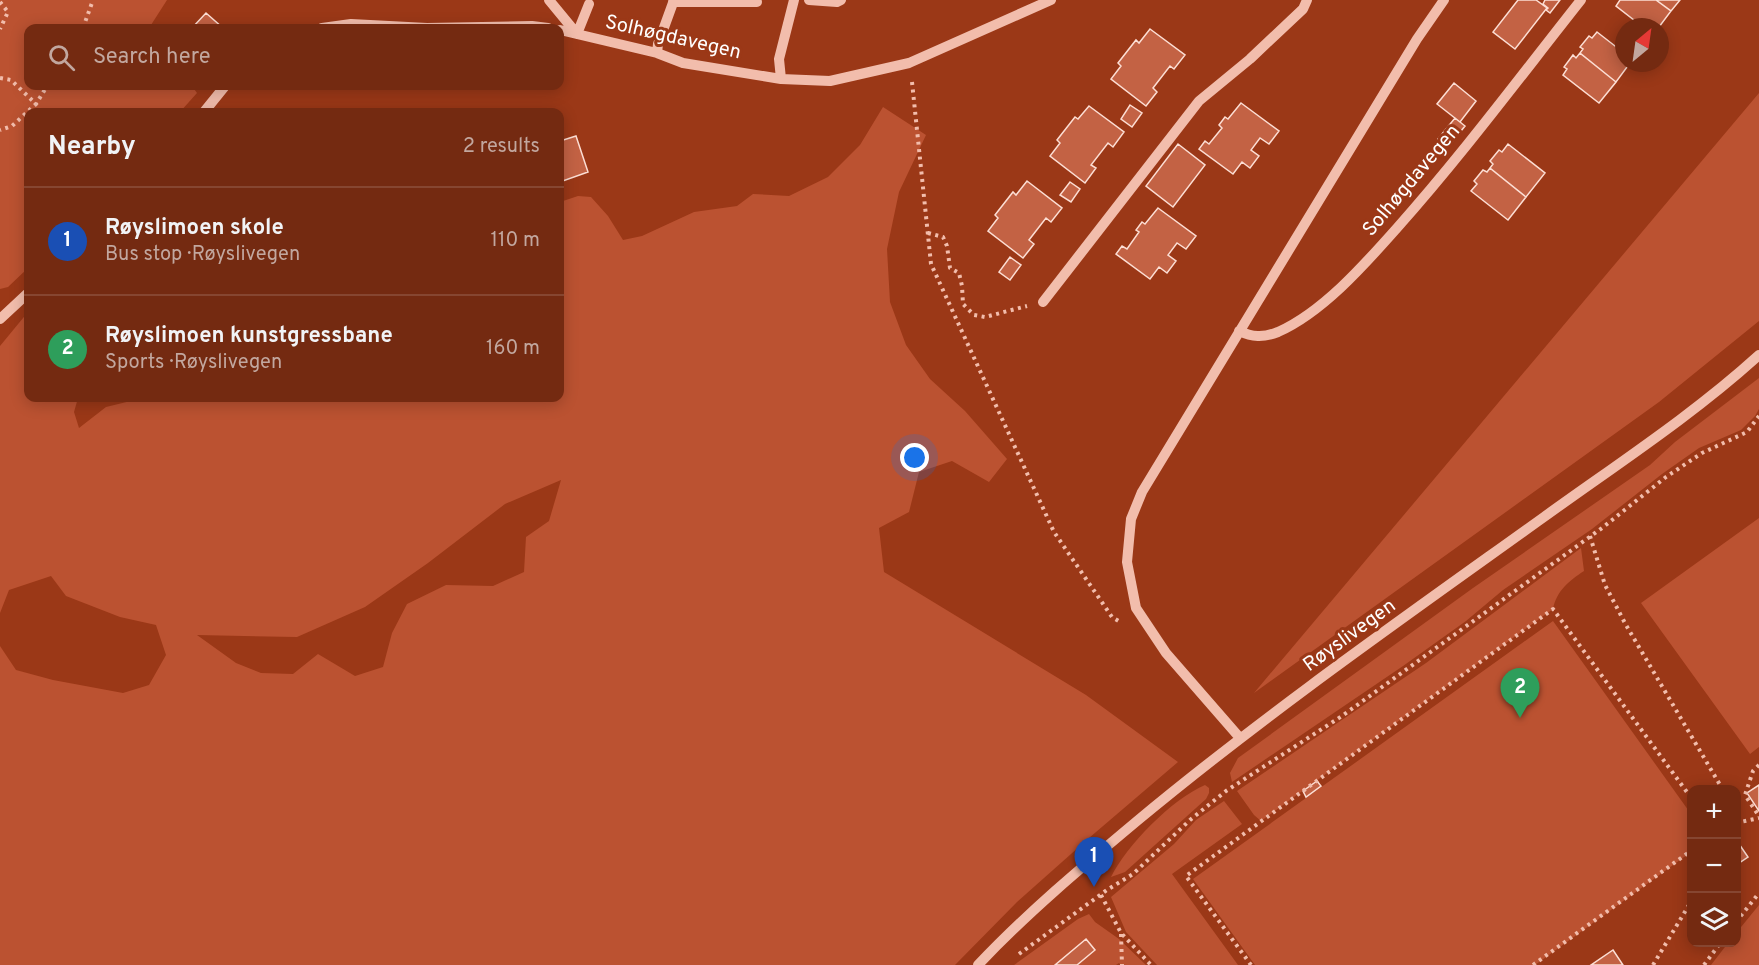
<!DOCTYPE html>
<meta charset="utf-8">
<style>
:root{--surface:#742a11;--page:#7c361f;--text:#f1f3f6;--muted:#c2a79f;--line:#864631;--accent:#6dc4ff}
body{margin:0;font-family:Overpass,sans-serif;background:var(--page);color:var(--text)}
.controls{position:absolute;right:18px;bottom:18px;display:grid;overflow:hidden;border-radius:12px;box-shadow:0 3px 15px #0003}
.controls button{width:54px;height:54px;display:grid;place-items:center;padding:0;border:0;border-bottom:2px solid var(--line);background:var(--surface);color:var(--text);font:30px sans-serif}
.compass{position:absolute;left:1615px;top:18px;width:54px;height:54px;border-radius:50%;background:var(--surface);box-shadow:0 3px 15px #0003;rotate:29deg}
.you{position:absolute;left:915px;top:458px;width:21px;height:21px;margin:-15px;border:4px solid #fff;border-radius:50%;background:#1a73e8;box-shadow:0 0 0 9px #1a73e833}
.badge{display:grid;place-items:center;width:39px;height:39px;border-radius:50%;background:var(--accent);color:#fff;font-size:20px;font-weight:700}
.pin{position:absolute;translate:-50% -50px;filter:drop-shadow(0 2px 3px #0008)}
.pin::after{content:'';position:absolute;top:32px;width:21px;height:18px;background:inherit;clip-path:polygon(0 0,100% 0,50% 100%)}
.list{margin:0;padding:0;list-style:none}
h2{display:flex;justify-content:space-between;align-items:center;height:78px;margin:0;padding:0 24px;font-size:26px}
h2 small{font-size:20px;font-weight:400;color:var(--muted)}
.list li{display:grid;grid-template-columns:39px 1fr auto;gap:18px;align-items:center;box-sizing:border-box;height:108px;padding:0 24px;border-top:2px solid var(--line)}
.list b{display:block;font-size:22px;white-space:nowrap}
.list p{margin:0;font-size:20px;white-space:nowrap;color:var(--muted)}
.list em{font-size:20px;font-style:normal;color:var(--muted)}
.icon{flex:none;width:33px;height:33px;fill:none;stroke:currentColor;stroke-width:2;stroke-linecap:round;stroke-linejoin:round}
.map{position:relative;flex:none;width:1759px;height:965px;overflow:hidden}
.search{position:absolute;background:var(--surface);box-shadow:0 3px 15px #0003;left:24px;top:24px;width:540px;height:66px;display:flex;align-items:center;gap:15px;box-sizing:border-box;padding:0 21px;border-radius:12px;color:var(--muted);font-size:22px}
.panel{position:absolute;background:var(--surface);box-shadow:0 3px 15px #0003;left:24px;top:108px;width:540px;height:294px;border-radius:12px}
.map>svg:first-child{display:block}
.green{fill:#bb5231;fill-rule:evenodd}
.building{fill:#c36244;stroke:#fcded4;stroke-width:1.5}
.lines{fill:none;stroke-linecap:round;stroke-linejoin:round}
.path{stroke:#f2bdac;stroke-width:4;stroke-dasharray:3 4.5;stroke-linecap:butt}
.minor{stroke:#f2bdac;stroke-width:10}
.labels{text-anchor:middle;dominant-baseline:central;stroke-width:6;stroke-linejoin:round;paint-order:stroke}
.street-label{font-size:20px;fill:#fff;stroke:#9b3817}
</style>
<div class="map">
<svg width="1759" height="965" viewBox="0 0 1759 965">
<rect width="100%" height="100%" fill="#9b3817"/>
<path class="green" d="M0,0H167L151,25L153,28H28V86H192L197,93L180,112H28V268L8,287L0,289Z
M1759,93V321L1659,402L1254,693Z
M883,107L926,135L899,192L887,249L890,302L906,345L930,379L965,411L1007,459L989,482L952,461L919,472L909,512L879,528L884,572L1086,695L1178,762L1089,838L1017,902L955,965H0V646L16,670L53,680L123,693L149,685L166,655L156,625L120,617L66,596L51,576L9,590L0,613V346L28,312V398H78L74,412L79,428L106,407L143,398H560V202L578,196L591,197L608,216L623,240L642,236L694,212L737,206L753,194L789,196L828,177L860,145ZM561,480L549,521L526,537L524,572L493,586L446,585L407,604L392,633L383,667L355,676L318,654L293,674L261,673L236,663L197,635L297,637L365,607L428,563L505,504Z
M1759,378V409L1755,416L1741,430L1699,448L1662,474L1592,529L1503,590L1466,621L1403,666L1232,782L1230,773L1238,758L1473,588L1650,465L1675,442Z
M1759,518V747L1750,754L1641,603Z
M1581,548L1584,571C1569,581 1557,590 1553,609L1261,821L1254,815L1237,791L1426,663Z
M1553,621L1691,814V852L1535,965H1255L1193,879Z
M1205,785L1209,788V793L1206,799L1125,872L1111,877C1127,845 1172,799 1205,785Z
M1224,801L1242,824L1172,874L1238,965H1157L1126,932L1111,897L1174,844L1196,820Z
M1759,905V965H1711L1728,943L1736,942L1737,932Z
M1089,914L1095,922L1119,939L1146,965H1121L1119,963L1116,965H1014L1078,919Z"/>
<path class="building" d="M1518,0H1536L1547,8L1515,49L1493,32Z
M1545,0H1560L1550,13L1546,10L1548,8L1543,4Z
M1620,0H1656L1671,11L1659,27H1643L1616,6Z
M1656,0H1680L1671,11Z
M206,13L223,28H192Z
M1150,29L1185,55L1174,69L1170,66L1153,88L1157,92L1146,106L1111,79L1121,66L1118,63L1136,40L1139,43Z
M1597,32L1624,53V63H1630L1616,82L1580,53L1583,49L1580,47L1589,36L1592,38Z
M1580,53L1616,82L1599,103L1563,75L1567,69L1564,67L1573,55L1576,58Z
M1454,83L1476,101L1460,122L1437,104Z
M1241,103L1279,131L1269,144L1260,138L1251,150L1259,156L1250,168L1242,162L1233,174L1199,149L1205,141L1209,144L1222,128L1219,125L1225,117L1228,119Z
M1130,105L1142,113L1132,127L1121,119Z
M1089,106L1124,132L1113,147L1108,143L1091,165L1096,168L1085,183L1050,156L1060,143L1057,140L1075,117L1078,119Z
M1455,118L1465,126L1448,147L1438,139Z
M576,136L588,172L560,182V141Z
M1178,144L1205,165L1173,207L1146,186Z
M1508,144L1545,173L1526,197L1490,168L1493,164L1490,161L1499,150L1502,152Z
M1490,168L1526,197L1508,220L1471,191L1477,184L1474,181L1483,170L1487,172Z
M1027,181L1062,208L1051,222L1046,218L1029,240L1034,244L1023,258L988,231L998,218L995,215L1013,192L1016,195Z
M1070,182L1080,189L1071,202L1060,195Z
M1158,208L1196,236L1186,249L1177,243L1168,255L1176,261L1167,273L1159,267L1150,279L1116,254L1122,246L1127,249L1139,232L1136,230L1142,222L1145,224Z
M1010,257L1021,265L1010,280L999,272Z
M1317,781L1321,786L1306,797L1303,791Z
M1759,785V811L1747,793Z
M1737,841L1748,857L1736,865V842Z
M1086,939L1095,950L1077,965H1055Z
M1613,950L1623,965H1591Z"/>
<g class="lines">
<path class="path" d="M0,2L8,12L0,29
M83,28L93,0
M0,78L11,80L36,104L12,126L0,130
M912,82L931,264L1054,532L1112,617L1122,623
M40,112L36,104L47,86
M928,233L943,237L947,246L950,268L959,273L962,286L963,304L974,315L985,317L1027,306
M1590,536L1605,585L1626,625L1723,790
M1759,765L1753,771L1745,795L1759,816
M1736,823L1759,818
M1101,895L1121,933L1151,965
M1736,922L1759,893
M1121,934L1122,965
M1019,954L1107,890L1133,874L1190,820L1226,791L1342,716L1602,528L1666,477L1702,453L1747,432L1759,416
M1251,965L1186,876L1553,609L1692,799
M1533,965L1692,850
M1653,965L1692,900
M1704,965L1721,942"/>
<path class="minor" d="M549,0L577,34L589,4
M809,0L837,2L841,0
M673,2H757
M322,28L351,24L427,28L532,26L548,28
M560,30L657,53L683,63L781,79L830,81L909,63L1051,0
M657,53L658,44L674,0
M781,79L779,59L794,0
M204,112L225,86
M1043,302L1199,101L1250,59L1303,9L1307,0
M0,319L28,293
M1239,331C1252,337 1263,338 1278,332C1323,312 1365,264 1397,228C1462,155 1520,77 1581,0
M1240,738L1166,653L1136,608L1127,562L1131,519L1142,492L1417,39L1444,0
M978,965C1027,913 1082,867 1137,821C1267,713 1406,616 1544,517C1616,465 1693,415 1759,355"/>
</g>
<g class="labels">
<g class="street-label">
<text transform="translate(673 38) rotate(13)">Solhøgdavegen</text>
<text transform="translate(1412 181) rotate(-50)">Solhøgdavegen</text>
<text transform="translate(1350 636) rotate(-36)">Røyslivegen</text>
</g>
</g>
</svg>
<div class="controls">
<button>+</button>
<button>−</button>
<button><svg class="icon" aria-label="layers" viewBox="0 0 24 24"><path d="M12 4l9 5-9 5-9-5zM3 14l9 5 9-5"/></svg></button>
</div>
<svg class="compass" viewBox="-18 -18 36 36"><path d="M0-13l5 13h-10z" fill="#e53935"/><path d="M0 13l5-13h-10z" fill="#c2a79f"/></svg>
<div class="you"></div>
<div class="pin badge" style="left:1094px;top:887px;background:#1a4fb4">1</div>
<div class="pin badge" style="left:1520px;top:718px;background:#2e9e5b">2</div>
<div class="search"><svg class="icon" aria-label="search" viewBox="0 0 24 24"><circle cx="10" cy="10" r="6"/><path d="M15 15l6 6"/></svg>Search here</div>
<section class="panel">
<h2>Nearby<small>2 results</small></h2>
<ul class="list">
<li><span class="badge" style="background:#1a4fb4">1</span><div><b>Røyslimoen skole</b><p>Bus stop · Røyslivegen</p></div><em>110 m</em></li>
<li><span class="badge" style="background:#2e9e5b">2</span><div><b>Røyslimoen kunstgressbane</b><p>Sports · Røyslivegen</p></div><em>160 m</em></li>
</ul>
</section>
</div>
